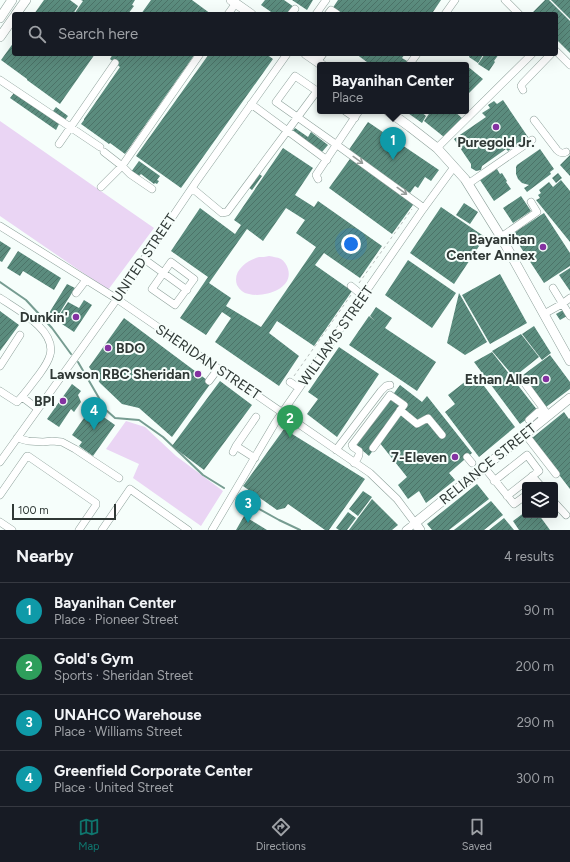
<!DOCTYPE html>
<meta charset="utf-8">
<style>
:root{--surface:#171b24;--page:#242831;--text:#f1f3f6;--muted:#9ea1a6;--line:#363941;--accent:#0f766e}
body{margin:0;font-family:Figtree,sans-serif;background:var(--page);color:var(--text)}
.controls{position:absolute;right:12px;bottom:12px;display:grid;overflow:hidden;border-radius:4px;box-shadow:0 4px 16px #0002}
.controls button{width:36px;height:36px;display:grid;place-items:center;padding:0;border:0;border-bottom:1px solid var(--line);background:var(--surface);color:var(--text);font:20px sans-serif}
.scale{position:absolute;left:12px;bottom:10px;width:104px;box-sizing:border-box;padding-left:4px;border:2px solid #303936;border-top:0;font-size:11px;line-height:14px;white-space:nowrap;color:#303936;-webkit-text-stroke:3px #f6fefb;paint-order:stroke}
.you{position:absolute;left:351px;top:244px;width:14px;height:14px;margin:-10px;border:3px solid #fff;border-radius:50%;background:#1a73e8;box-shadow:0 0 0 6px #1a73e833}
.badge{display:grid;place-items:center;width:26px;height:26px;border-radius:50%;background:var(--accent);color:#fff;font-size:13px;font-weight:700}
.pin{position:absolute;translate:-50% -33px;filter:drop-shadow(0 1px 2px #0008)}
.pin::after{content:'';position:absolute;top:21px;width:14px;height:12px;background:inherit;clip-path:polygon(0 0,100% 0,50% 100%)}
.popup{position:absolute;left:317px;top:62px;width:152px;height:52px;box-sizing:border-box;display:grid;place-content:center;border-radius:4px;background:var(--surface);filter:drop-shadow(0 1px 3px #0005);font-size:13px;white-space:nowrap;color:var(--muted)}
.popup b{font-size:15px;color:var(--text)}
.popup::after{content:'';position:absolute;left:50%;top:100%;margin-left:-8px;border:8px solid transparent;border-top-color:var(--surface)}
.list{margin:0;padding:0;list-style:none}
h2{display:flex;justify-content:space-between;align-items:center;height:52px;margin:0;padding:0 16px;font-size:17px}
h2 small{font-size:13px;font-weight:400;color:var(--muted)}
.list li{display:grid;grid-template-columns:26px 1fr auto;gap:12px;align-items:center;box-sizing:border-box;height:56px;padding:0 16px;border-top:1px solid var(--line)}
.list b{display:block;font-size:15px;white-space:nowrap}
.list p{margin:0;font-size:13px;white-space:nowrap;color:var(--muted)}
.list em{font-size:13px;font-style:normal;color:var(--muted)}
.icon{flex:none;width:22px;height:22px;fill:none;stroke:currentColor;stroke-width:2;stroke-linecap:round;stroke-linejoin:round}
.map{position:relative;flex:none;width:570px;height:530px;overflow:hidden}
.search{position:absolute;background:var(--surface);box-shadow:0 4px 16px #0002;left:12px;right:12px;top:12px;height:44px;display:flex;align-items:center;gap:10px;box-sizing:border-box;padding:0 14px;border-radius:4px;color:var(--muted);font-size:15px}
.sheet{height:276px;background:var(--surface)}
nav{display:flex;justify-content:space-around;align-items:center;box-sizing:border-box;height:56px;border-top:1px solid var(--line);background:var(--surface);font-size:11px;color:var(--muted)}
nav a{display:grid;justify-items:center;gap:2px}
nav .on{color:var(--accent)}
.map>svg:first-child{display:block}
.green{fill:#ead5f4}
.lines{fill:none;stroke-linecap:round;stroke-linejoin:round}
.stream{stroke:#769c91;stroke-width:2}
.building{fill:url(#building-hatch);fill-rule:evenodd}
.minor-casing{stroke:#8da09a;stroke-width:8}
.major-casing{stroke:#8da09a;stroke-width:10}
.path{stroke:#b7bfbc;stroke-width:1;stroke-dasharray:3 3;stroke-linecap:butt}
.minor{stroke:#fff;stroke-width:7}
.major{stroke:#fff;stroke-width:9}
.oneway{stroke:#989c9a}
.poi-dot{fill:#8432a1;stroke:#f6fefb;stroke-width:1.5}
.labels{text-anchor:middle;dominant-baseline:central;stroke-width:4;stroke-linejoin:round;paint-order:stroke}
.poi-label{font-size:14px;font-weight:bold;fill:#303936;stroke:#f6fefb;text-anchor:end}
.street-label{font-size:14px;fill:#303936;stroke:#f6fefb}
</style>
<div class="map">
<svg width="570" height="530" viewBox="0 0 570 530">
<defs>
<pattern id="building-hatch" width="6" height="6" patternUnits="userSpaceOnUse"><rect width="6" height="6" fill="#5b8c7e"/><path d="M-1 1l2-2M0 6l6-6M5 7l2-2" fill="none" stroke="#4c7368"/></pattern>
</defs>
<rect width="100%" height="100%" fill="#f6fefb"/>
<path class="green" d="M0,121L154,228L108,290L0,216Z
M269,256C273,257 277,257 281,259C284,261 287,265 288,269C294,289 264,298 249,294C243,293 240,290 237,285C232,271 247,260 259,257C262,257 266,257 269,256Z
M126,421L145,427L176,456L223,491L201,526L133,478L139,464L106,449Z"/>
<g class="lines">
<path class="stream" d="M0,282L26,300L52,328L71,354
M78,362L106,410L115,418L139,420L163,437L203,475L224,488
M243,500L279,520L300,530"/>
</g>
<path class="building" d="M44,0H70L78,6L73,14H34Z
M81,0H135L132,5L134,6L128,14H74L83,1Z
M151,0H192L211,14H141Z
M265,0H284L294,7L289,14H274L261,5Z
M292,0H313L307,10Z
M338,0H441L433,12L436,14H339L332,9Z
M545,0H549L570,21V53L556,39V14H531Z
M551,0H570V19Z
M14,42V54H95L60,104L27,80V79L1,60Z
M113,54H195L125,154L110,143L109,144L81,124L84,120V119L120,67L110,59Z
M209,54H266L273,59L181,188L136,156Z
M356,54H405L402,58L407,61L405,65H371Z
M470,54H482L483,55L478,63L469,57Z
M485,54H499L494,61L495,62L489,71L478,64Z
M466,65L483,79L469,93L467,90L466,91Z
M14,93L59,124L56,130L10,98Z
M503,100L528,137L508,151L506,149L482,166L481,170L476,171L471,168V164L454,139L486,117L482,113L490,108L488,105L494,101L497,104Z
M56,107L68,116L65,120L53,111Z
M405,111H416L419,113L420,111L426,116L422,123Z
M431,111H454L463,119L444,137L424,121Z
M368,122L439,170L431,181L425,177L418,188L415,186L410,193L348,151Z
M295,128L308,137L311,132L328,145L321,153L292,132Z
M283,148L313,168L295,195L314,207L318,201L382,246L360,278L324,253L315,265L352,291L314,346L277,321L269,333L299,356L279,386L215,342L231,318L222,312L206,335L180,318L208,277L171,251L200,208L235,234L241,225L234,220ZM286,208L305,220L296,233L316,247L261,327L226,306L231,298L209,283L247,229L263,241Z
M540,149L554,169L550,172L551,174L527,192L524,188L529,185L522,183L518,179L516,174V167L517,165Z
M570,155V176L560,165Z
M352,156L415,202L392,234L329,188Z
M139,161L160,176L157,180L159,181L157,184L155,183L154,184L141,174L138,177L131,172Z
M497,169L500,174L502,173L507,181L506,182L511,189L494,201L480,180Z
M258,173L262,176L252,190L248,187Z
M558,173L562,178L556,183L552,178Z
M561,180L570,191V242L536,200L540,198L538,195L541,193L539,190L549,182L553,187Z
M521,196L531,211L513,223L503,208Z
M464,203L478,212L470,224L456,215Z
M441,207L485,237L454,284L410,253Z
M544,213L570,253V266L544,283L512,234Z
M0,241L11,248L2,262L0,261Z
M18,251L61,278L54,290L23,271L20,276L7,268Z
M408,260L456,293L432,328L385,295Z
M570,268V291L559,275Z
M500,274L527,323L490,344L462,295Z
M67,284L75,288L54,322L46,318Z
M459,293L487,342L465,355L447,343Z
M84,300L92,305L74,332L56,320L68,302L79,308Z
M376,307L392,318L385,328L436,362L417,391L349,345L369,316L375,321L370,316Z
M563,310L567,316L560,320L556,314Z
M0,311L19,325L0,351Z
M124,318L211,383L172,437L139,408L122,404L100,383L89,367Z
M534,326L551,353L542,360L522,334Z
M521,334L539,357L514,377L492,351Z
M339,347L379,374L337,437L307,414L318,399L308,392Z
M492,352L538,411L520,424L474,362Z
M550,355L570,382V389L546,407L523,375Z
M475,374L515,427L479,457L445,412L455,404L448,395Z
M220,381L252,405L204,470L172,446Z
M72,384L81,391L78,395L81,402L74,412L71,409L59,427L47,419Z
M400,385L422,402L427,396L472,453L449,473L455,480L426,503L419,491L408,499L398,485L407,477L379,442L369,456L356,445Z
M91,408L115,425L93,456L79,446L82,442L72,435Z
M564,412L569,419L570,418V489L550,463L532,438Z
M284,429L365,479L329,530H325L288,504L285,508L277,510L243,486Z
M477,484L489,499L449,530H432L427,524Z
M363,491L372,497L358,516L349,509Z
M372,499L398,525L392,530H349Z
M491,501L503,515L484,530H454Z
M348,512L356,518L347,530H339L336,528Z
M525,512V515H539L550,530H519L513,521Z
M244,516L267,530H236Z
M504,518L514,530H489Z"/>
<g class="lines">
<g class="minor-casing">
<path id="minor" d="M505,0L519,14
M228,14L236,3
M291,14L295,9
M316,14L326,0
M328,14L331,10L337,14
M445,14L455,0
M556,51L570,65
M317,62L323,54
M409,65L417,54
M0,80L100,147
M523,90L521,86L523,83L551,54
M320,93L295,76L276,102L337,145L424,208
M251,104L327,160
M345,111L355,118
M534,120L557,150C560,153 562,154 566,152
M59,144L115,63
M437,148L448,137L532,54
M104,152L122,166L200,54
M318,179L316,175L359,111
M468,184L532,140
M101,187L122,166L130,174L152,189
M192,188L222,213L227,212L317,91
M0,226L117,299L370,473L397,499L415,523L406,530
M501,237L537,212L531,202
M144,259L187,290
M171,262L194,279L175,305L152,289Z
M351,286L363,296
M553,288L570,316
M76,293L86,280
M0,298C16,309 57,330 50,355C48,363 43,369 38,376C31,385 25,394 17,402L0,391
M544,314L562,304L570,298
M0,366L20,335
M520,377L548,415
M209,381L218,369
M290,382L299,388
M22,397L38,409
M400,410L417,424L428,418L442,435
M529,420L538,412L544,419
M525,434L556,474
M17,438L28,441L43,442L52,441L62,442L75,449L119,478
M236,446L256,417
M336,450L381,391L386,386L390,385
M233,452L236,446L255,458
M467,457L472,463
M0,462L117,299L196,182L287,54
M354,463C357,459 360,456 359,451L353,447L352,445L390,395L404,405L373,448
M484,467L514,504L525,496
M532,476L540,485
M494,481L527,455L539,471L507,496
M0,495L27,456H28L96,503V505L79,530
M555,503L566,515
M0,522L12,530
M102,530L130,489L188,530
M212,530L275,423L421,212L454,167"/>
</g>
<g class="major-casing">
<path id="major" d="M231,0L251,14
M16,14L26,0
M0,18L12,0
M0,37L14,17
M306,54L322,65
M388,111L410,127L437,148L465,179L501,237L570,361
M420,530L415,523L570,398"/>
</g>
<path class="path" d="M359,283L412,209
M294,376L351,295"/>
<use href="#minor" class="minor"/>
<use href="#major" class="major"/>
</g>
<defs><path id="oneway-shaft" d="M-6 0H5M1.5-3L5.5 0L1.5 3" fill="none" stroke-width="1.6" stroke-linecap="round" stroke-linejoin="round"/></defs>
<g class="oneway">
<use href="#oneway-shaft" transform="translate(358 160) rotate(36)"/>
<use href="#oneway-shaft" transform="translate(402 191) rotate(36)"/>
</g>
<g class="poi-dot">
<circle cx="496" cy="127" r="4"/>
<circle cx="543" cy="247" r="4"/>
<circle cx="76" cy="317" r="4"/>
<circle cx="108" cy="348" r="4"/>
<circle cx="198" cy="374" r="4"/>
<circle cx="546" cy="379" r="4"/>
<circle cx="63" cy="401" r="4"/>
<circle cx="455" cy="457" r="4"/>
</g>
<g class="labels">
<g class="poi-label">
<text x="496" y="142" text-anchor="middle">Puregold Jr.</text>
<text x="535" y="239">Bayanihan<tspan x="535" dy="16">Center Annex</tspan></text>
<text x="68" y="317">Dunkin'</text>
<text x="116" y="348" text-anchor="start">BDO</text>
<text x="190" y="374">Lawson RBC Sheridan</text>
<text x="538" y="379">Ethan Allen</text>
<text x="55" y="401">BPI</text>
<text x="447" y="457">7-Eleven</text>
</g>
<g class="street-label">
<text transform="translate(144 258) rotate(-56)">UNITED STREET</text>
<text transform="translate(336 336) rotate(-55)">WILLIAMS STREET</text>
<text transform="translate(208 362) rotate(34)">SHERIDAN STREET</text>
<text transform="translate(488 464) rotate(-39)">RELIANCE STREET</text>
</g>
</g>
</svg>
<div class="controls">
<button><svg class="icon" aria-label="layers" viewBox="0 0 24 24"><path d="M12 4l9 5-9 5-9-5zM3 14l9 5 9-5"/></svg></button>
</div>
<div class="scale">100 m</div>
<div class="you"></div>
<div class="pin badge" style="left:393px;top:160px;background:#0f9aa8">1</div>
<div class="popup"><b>Bayanihan Center</b>Place</div>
<div class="pin badge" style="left:290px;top:438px;background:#2e9e5b">2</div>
<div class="pin badge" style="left:248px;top:523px;background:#0f9aa8">3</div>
<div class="pin badge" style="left:94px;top:430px;background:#0f9aa8">4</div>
<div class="search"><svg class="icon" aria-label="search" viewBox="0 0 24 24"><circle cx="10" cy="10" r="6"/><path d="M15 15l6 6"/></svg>Search here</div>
</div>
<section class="sheet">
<h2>Nearby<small>4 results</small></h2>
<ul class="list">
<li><span class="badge" style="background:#0f9aa8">1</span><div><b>Bayanihan Center</b><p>Place · Pioneer Street</p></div><em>90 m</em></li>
<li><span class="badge" style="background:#2e9e5b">2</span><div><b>Gold's Gym</b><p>Sports · Sheridan Street</p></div><em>200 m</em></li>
<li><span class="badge" style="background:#0f9aa8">3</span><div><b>UNAHCO Warehouse</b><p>Place · Williams Street</p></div><em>290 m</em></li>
<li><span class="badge" style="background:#0f9aa8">4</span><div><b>Greenfield Corporate Center</b><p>Place · United Street</p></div><em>300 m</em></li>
</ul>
</section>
<nav>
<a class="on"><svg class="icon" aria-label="map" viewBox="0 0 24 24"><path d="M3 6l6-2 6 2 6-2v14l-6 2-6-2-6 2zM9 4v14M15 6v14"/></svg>Map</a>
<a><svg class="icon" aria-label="directions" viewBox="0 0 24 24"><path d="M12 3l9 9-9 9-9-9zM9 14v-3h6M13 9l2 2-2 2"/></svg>Directions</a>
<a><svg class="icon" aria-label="saved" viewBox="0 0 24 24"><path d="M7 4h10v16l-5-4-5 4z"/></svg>Saved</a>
</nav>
